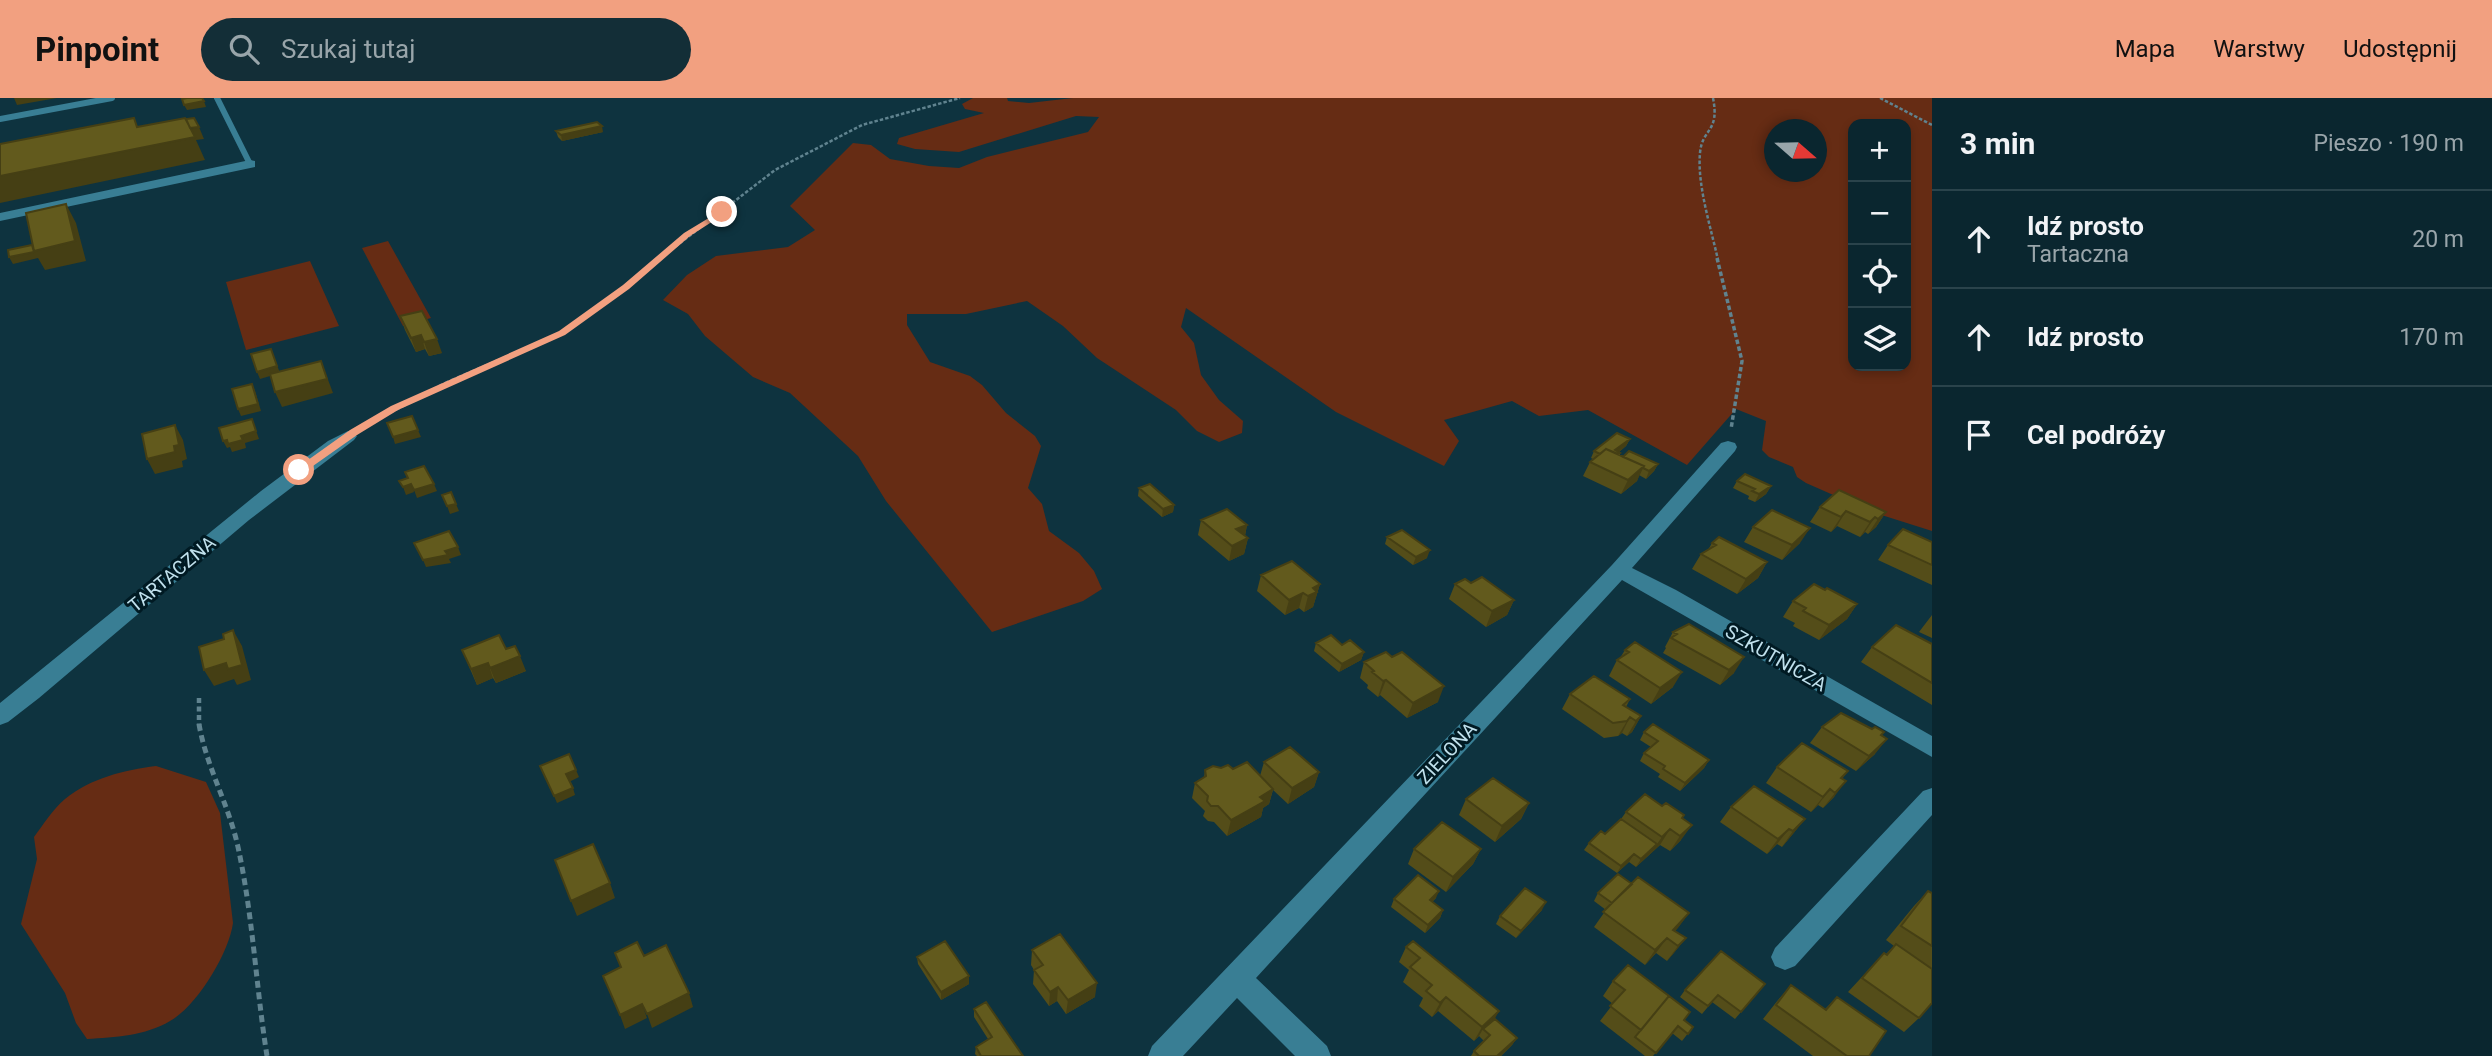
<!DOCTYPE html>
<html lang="pl">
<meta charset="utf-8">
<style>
:root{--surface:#0a262f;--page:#132e37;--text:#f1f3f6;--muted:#99a5aa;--line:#2a434b;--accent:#f2a080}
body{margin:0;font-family:Roboto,sans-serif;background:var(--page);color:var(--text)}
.controls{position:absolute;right:21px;top:21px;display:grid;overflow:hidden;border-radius:14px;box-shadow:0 4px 10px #0003}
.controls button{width:63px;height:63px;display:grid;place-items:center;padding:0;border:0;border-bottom:2px solid var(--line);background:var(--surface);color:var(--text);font:35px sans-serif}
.compass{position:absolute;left:1764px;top:21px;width:63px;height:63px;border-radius:50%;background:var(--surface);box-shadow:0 4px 10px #0003;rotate:110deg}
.stop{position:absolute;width:21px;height:21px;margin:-16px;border:5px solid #f2a080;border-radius:50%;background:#fff}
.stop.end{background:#f2a080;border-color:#fff;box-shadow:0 2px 7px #0008}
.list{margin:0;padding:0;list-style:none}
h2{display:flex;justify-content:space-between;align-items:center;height:91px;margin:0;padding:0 28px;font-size:30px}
h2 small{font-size:23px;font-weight:400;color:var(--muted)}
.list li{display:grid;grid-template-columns:46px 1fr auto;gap:21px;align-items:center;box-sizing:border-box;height:98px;padding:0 28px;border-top:2px solid var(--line)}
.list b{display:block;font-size:26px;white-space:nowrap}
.list p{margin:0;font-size:23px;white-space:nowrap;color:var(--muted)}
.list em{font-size:23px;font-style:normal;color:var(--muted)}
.icon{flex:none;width:38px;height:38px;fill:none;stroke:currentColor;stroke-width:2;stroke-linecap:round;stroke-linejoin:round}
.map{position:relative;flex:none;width:1932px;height:958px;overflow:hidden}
header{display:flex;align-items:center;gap:42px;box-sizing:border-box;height:98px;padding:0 35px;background:var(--accent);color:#111}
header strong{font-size:33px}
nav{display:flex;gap:38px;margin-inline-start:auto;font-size:24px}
.search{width:490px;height:63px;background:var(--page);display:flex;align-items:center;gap:18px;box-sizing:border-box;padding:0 24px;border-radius:38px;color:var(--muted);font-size:26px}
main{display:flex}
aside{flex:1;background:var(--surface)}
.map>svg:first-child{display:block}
.green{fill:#662c14;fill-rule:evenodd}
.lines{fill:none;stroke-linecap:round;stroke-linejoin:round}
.path-far3{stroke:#60838f;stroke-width:2.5;stroke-dasharray:3.5 2;stroke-linecap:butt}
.path-far2{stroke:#60838f;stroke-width:3.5;stroke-dasharray:4.5 2.5;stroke-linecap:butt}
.path-far1{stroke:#60838f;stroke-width:4.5;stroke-dasharray:5 3.5;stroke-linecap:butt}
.path{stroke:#60838f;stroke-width:5;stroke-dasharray:7 4.5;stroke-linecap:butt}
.lane{stroke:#397e94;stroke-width:6}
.street{fill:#397e94;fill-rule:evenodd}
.wall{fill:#544d19}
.shaded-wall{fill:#453f14}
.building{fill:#625a1d;stroke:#453f14;stroke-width:2}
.route{fill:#f2a080}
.labels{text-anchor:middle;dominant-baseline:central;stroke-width:6;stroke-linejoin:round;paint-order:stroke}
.street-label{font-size:19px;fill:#c0e1ed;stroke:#001a23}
</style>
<header>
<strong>Pinpoint</strong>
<div class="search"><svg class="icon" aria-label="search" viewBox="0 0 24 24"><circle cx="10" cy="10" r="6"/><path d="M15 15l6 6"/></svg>Szukaj tutaj</div>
<nav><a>Mapa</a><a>Warstwy</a><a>Udostępnij</a></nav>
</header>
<main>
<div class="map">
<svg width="1932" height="958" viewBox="0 0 1932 958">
<rect width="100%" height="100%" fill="#0e333f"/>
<path class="green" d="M973,0H1007L1008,3L1029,5L1073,0H1932V433L1872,414L1806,385L1797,379L1793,369L1769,359L1762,352L1766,323L1736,311L1687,367L1588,312L1539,318L1512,303L1444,322L1459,343L1444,368L1336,314L1186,210L1181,229L1194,245L1201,277L1219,302L1243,323L1242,335L1219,344L1197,333L1176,312L1097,260L1063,228L1027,203L966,216H907V227L930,264L970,278L982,287L1006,315L1035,338L1041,348L1028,390L1042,406L1049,433L1079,455L1094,473L1102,491L1083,503L992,534L886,403L858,358L790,295L753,279L705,238L688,216L663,202L687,177L716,158L788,149L815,132L790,108L853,45L871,47L890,61L929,68L959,70L987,59L1088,34L1099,19L1076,18L959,54L915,51L897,46L899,40L984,15L965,11L962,6ZM1853,26H1906V268H1853ZM1774,32H1816V74H1774Z
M388,143L431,220L403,228L362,150Z
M310,163L339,228L246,252L226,184Z
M156,668L206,684L220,715L233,825C229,855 197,908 170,923C145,938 115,939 87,941L76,925L65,895L21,826L37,761L34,739C43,727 53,711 65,701C91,680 124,672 156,668Z"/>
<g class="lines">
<path class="path-far3" d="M1713,0C1720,35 1702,30 1700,55C1697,87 1711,130 1718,162
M1880,0L1932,27
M658,162L775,72L862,27L960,0"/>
<path class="path-far2" d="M1717,160L1742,263L1731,331
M364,328L444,286L562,235L626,189L660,160"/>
<path class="path-far1" d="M199,600V627"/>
<path class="path" d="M199,626C206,668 229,707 238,749C253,818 256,889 267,958"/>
<path class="lane" d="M217,0L250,66
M0,21L112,0"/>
<path class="street" d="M250,62L255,63V69L0,123V115Z
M348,333L357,338L354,342L249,422L39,600L8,624L0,627V605L261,393L328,343Z
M1728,343L1735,345L1737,349L1735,353L1632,470L1676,492L1932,638V659L1622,482L1256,880L1327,948L1331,958H1295L1237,900L1183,958H1148L1152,948L1612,467L1721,345Z
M1932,690V717L1795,868L1785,872L1775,868L1771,859L1775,850L1923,693Z"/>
</g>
<path class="wall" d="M556,33L603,34L562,43L558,39Z
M400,218L442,255L429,258L425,251L416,254L405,232Z
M1630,341L1626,348L1619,354L1620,355V357L1658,366L1654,373L1646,381L1639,377L1637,383L1621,396L1583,378L1590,364L1593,361L1591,360L1594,353Z
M1737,383L1771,388L1766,396L1755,404L1748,401L1749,398L1733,390Z
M1139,390L1174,407L1173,414L1162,419L1138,398Z
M1820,409L1886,414L1876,429L1868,436L1865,434L1860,439L1837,428L1831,434L1810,424Z
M1201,422L1247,427L1245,438L1248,440L1244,456L1229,463L1198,437Z
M1753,429L1800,445L1782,462L1744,444Z
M1387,439L1427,460L1413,467L1385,446Z
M1932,444V487L1878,462L1888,447Z
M1712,445L1767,464L1758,480L1737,496L1692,471L1701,456L1708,452Z
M1261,477L1320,486L1313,509L1304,514L1299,510L1285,517L1257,493Z
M1471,485L1514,502L1507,517L1486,529L1449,501L1455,486Z
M1825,492L1857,506L1847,521L1819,542L1793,528L1795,525L1783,519L1793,503Z
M1932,517V540L1919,534Z
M1673,534L1734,575L1720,587L1663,555L1666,550L1665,549Z
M1316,545L1342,547L1364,554L1361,562L1339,574L1314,553Z
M1932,546V607L1861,564L1872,549Z
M506,551L526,573L496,585L493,580L477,587L462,552Z
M1625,552L1673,589L1651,606L1609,578L1617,562L1620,560Z
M1392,559L1438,604L1407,620L1380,597L1378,599L1367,590L1368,587L1360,580L1364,564Z
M1570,596L1630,601L1626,609L1641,618L1632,634L1627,638L1622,635L1618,638L1604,640L1562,611Z
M1822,629L1875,656L1856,673L1810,645Z
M1644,634L1709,662L1704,670L1680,693L1658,679L1660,676L1640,663L1644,655L1651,649L1640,642Z
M1264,664L1319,674L1314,689L1288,706L1273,692L1269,706L1263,710L1261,719L1227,738L1214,724L1208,723L1203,718L1205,713L1192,700L1195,685L1204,680L1205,672L1221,670L1233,671L1260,678Z
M1777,669L1848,673L1842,681L1834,699L1823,710L1818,707L1811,714L1766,685Z
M1466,701L1529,705L1521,721L1495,744L1459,717Z
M1662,708L1684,717L1682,720L1681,742L1670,753L1660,747L1636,769L1629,764L1617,775L1584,752L1589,745L1605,736L1621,721L1626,714Z
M1731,709L1805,721L1782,749L1777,746L1767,756L1720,724Z
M1414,751H1481L1473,766L1446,794L1408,766Z
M1632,786L1689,815L1675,833L1686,840L1667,863L1656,855L1645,867L1594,829L1606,812L1594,803L1598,795Z
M1928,793L1932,795V905L1919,920L1904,934L1848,894L1884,855L1886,856L1894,848L1886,842L1914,808Z
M1436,800L1432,804L1443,812L1440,820L1425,835L1391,809L1394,801Z
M1542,812L1516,840L1496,826L1500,818Z
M1406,849L1495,921L1517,940L1512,947L1501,958H1471L1474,953L1484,943L1479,938L1474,943L1438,913L1432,919L1419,908L1423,900L1403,884L1409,872L1399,864Z
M1032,852L1095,899L1066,916L1057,903L1049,908L1033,886L1034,872L1031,867Z
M917,859L969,886L941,902L918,866Z
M1613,883L1684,922L1693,929L1682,943L1672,935L1653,958H1645L1600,923L1613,906L1603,898Z
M1765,886L1735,921L1712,904L1702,916L1680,899L1685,892Z
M1791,887L1825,911L1837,899L1869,958H1813L1763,921L1778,902Z
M974,911L1023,958H977L975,956L976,949L988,941L974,919Z"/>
<path class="shaded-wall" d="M14,0H57L17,7Z
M204,3L206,9L187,12L184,7Z
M602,28L603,34L562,43L561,37Z
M199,29L204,41L196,42L205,62L0,105V78L143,40Z
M66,106L76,125L86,163L45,172L38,160L13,166L9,159L34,153Z
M421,237L425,251L416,254L411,240Z
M437,241L442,255L429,258L424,244Z
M271,251L280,275L260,281L257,274Z
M321,263L333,295L282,309L275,294Z
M252,286L255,293L261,313L241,318L238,311Z
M252,321L259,341L245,345L246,350L232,354L230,349L227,350L223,343L241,338Z
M175,327L183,342L187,361L182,363L183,369L155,376L147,361L174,348Z
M418,332L421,339L395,346L393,339Z
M1630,341L1626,348L1612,360L1615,352Z
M1658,366L1654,373L1646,381L1649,373Z
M1644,368L1637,383L1621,396L1628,382Z
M411,386L414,394L406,397L403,389Z
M434,386L437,393L417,400L414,392Z
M1771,388L1766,396L1755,404L1759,396Z
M456,406L459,413L450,416L447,408Z
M1174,407L1173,414L1162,419L1163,411Z
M1846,413L1837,428L1831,434L1841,419Z
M1886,414L1876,429L1868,436L1878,421Z
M1875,419L1865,434L1860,439L1870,424Z
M1247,427L1244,442L1236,431Z
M1810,430L1800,445L1782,462L1792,447Z
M1248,440L1244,456L1229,463L1232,448Z
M458,449L461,457L449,461L451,465L426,469L423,462Z
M1430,452L1427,460L1413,467L1416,459Z
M1767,464L1758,480L1737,496L1746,481Z
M1320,486L1313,509L1304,514L1308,498L1313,490Z
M1303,495L1299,510L1285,517L1289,502Z
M1514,502L1507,517L1486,529L1492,513Z
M1857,506L1847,521L1819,542L1829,527Z
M233,532L242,548L251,582L237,587L234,581L214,588L204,572Z
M1364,554L1361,562L1339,574L1342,566Z
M520,558L526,573L496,585L490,570Z
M1744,559L1734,575L1720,587L1729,572Z
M488,565L493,580L477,587L471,571Z
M1682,574L1673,589L1651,606L1660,590Z
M1386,582L1380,597L1378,599L1383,583Z
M1444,588L1438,604L1407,620L1413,605Z
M1641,618L1632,634L1627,638L1636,623Z
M1630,619L1622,635L1618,638L1627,623Z
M1887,641L1875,656L1856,673L1869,658Z
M1709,662L1704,670L1680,693L1685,685Z
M576,672L579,679L569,684L566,676Z
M1319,674L1314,689L1288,706L1292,690Z
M1846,683L1834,699L1823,710L1835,695Z
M573,690L575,697L557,705L554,698Z
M1273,691L1269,706L1263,710L1261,719L1227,738L1231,722L1260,699Z
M1830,691L1818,707L1811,714L1823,699Z
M1529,705L1521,721L1495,744L1502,728Z
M1805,721L1793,736L1782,749L1793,733Z
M1692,727L1681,742L1670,753L1680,738Z
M1670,731L1660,747L1636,769L1641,761L1657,746L1662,739Z
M1789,731L1777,746L1767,756L1778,741Z
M1481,751L1473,766L1446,794L1453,779Z
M1634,756L1629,764L1617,775L1621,768Z
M610,785L615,800L577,818L571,803Z
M1439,793L1436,800L1426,810L1430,802Z
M1546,804L1542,812L1516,840L1521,833Z
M1443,812L1440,820L1425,835L1428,827Z
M1689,815L1678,830L1668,841L1667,840L1656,855L1645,867L1655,852Z
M1686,840L1674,855L1667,863L1678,848Z
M969,878V886L941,902V894Z
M1097,885L1095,899L1066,916L1068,902Z
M1058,889L1057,903L1049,908L1050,894Z
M689,895L693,909L652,930L647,916Z
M1446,899L1438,913L1432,919L1440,905Z
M642,906L647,920L625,931L620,917Z
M1499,913L1491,928L1483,931L1479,938L1474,943L1482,929Z
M1517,940L1512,947L1501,958H1497Z"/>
<path class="building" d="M187,0H202L204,3L184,7L182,1Z
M134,20L137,29L185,20L195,39L0,78V46Z
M194,20L199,29L190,30L186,21Z
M597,24L602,28L561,37L556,33Z
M66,106L75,143L34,153L26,115Z
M32,147L34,154L9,159L8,152Z
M422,213L437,241L424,244L421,237L411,240L400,218Z
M271,251L277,268L257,274L251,256Z
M321,263L327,281L275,294L270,276Z
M252,286L258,306L238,311L232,291Z
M412,318L418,332L393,339L387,325Z
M252,321L256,333L241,338L243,342L228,346L227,342L223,343L219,330Z
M175,327L179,347L174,348L175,354L147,361L142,336Z
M1617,335L1630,341L1615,352L1620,355L1618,356L1606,351L1600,356L1594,353Z
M1606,351L1644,368L1628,382L1590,364Z
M1629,353L1658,366L1649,373L1643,370L1644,368L1623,359Z
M424,368L434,386L414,392L411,386L403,389L399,383L408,380L405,374Z
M1745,376L1771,388L1759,396L1752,393L1755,391L1737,383Z
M1150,386L1174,407L1163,411L1139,390Z
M1839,392L1886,414L1878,421L1875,419L1870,424L1846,413L1841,419L1820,409Z
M451,394L456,406L447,408L442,397Z
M1227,411L1247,427L1236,431L1248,440L1232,448L1201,422Z
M1772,412L1810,430L1792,447L1753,429Z
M1903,431L1932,444V467L1888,447Z
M1402,432L1430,452L1416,459L1387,439Z
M449,433L458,449L445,453L448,457L423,462L414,445Z
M1719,439L1767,464L1746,481L1701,456L1716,447L1712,445Z
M1292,463L1320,486L1313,490L1317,494L1308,498L1303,495L1289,502L1261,477Z
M1482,479L1514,502L1492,513L1455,486L1465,481L1471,485Z
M1814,486L1825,492L1827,490L1857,506L1829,527L1803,513L1806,510L1793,503Z
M1689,526L1744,559L1729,572L1671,540L1677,536L1673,534Z
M1896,527L1932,546V585L1872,549Z
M233,532L242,567L228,571L226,565L204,572L199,549L224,541L223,536Z
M499,537L506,551L515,548L520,558L490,570L488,565L471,571L462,552Z
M1331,537L1342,547L1350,542L1364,554L1342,566L1316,545Z
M1635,544L1682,574L1660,590L1617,562L1629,554L1625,552Z
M1386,554L1392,559L1402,554L1444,588L1413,605L1386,582L1383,583L1372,574L1374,573L1364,564Z
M1594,578L1630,601L1623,607L1641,618L1636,623L1630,619L1627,623L1613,625L1570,596Z
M1841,615L1872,631L1875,629L1884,634L1881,637L1887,641L1869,658L1822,629Z
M1653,626L1709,662L1685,685L1663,671L1665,668L1644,655L1658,643L1644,634Z
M1802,645L1848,673L1841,680L1846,683L1835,695L1830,691L1823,699L1777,669Z
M1290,649L1319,674L1292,690L1264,664Z
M569,656L576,672L566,676L573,690L554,698L540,668Z
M1247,664L1273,691L1260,699L1265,703L1231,722L1218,708H1211L1207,703L1208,698L1195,685L1206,678L1205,672L1213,668L1221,670L1228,667L1233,671Z
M1493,680L1529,705L1502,728L1466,701Z
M1754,688L1805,721L1793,733L1789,731L1778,741L1731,709Z
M1645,696L1662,708L1666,705L1684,717L1682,720L1692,727L1680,738L1670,731L1662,739L1626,714Z
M1621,721L1657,746L1641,761L1634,756L1621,768L1589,745L1601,733L1605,736Z
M1442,724L1481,751L1453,779L1414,751Z
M593,746L610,785L571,803L555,762Z
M1618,776L1632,786L1612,805L1598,795Z
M1418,777L1439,793L1430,802L1443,812L1428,827L1394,801Z
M1638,779L1689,815L1673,832L1686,840L1678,848L1667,840L1655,852L1603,814Z
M1525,790L1546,804L1521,833L1500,818Z
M1928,793L1932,795V848L1901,828Z
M1060,836L1097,885L1068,902L1058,889L1050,894L1034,872L1043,867L1032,852Z
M945,843L969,878L941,894L917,859Z
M1413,843L1499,913L1482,929L1446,899L1440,905L1426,893L1432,887L1410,869L1420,860L1406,849Z
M637,844L644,858L666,847L689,895L647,916L642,906L620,917L603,878L621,869L615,855Z
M1896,846L1932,871V905L1919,920L1862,880L1884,855L1887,857Z
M1721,853L1765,886L1741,914L1718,897L1708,908L1685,892Z
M1628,867L1669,898L1641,932L1610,908L1625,892L1613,883Z
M1791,887L1826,912L1837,899L1886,933L1869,958H1847L1776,907Z
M1669,898L1690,914L1684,922L1693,929L1688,936L1678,928L1656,955L1635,939Z
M986,904L1023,958H981L976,949L992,939L974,911Z
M1495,921L1517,940L1497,958H1479L1474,953L1490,937L1483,931Z"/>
<path class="route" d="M722,112L724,116L690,138L629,191L565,237L398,312L357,337L303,375L294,372L350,332L391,308L559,233L623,187L684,135Z"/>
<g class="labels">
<g class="street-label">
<text transform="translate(172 476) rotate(-40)">TARTACZNA</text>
<text transform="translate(1776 560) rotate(30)">SZKUTNICZA</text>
<text transform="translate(1447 655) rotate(-47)">ZIELONA</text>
</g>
</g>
</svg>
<div class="controls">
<button>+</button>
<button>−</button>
<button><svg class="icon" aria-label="locate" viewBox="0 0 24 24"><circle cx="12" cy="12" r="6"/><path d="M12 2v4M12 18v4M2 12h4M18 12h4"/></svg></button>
<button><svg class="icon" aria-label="layers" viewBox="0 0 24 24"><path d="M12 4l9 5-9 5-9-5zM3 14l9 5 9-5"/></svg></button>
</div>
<svg class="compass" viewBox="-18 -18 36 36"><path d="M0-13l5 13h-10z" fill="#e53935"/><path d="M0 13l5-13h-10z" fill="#99a5aa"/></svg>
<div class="stop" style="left:299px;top:372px"></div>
<div class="stop end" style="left:722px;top:114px"></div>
</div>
<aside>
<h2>3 min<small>Pieszo · 190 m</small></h2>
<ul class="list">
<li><svg class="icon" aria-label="ahead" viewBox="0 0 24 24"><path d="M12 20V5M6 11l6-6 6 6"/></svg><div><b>Idź prosto</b><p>Tartaczna</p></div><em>20 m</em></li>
<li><svg class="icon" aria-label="ahead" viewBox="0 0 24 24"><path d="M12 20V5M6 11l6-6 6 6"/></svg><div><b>Idź prosto</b></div><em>170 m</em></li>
<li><svg class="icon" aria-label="arrive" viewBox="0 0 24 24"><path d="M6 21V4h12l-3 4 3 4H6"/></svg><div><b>Cel podróży</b></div></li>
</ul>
</aside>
</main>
